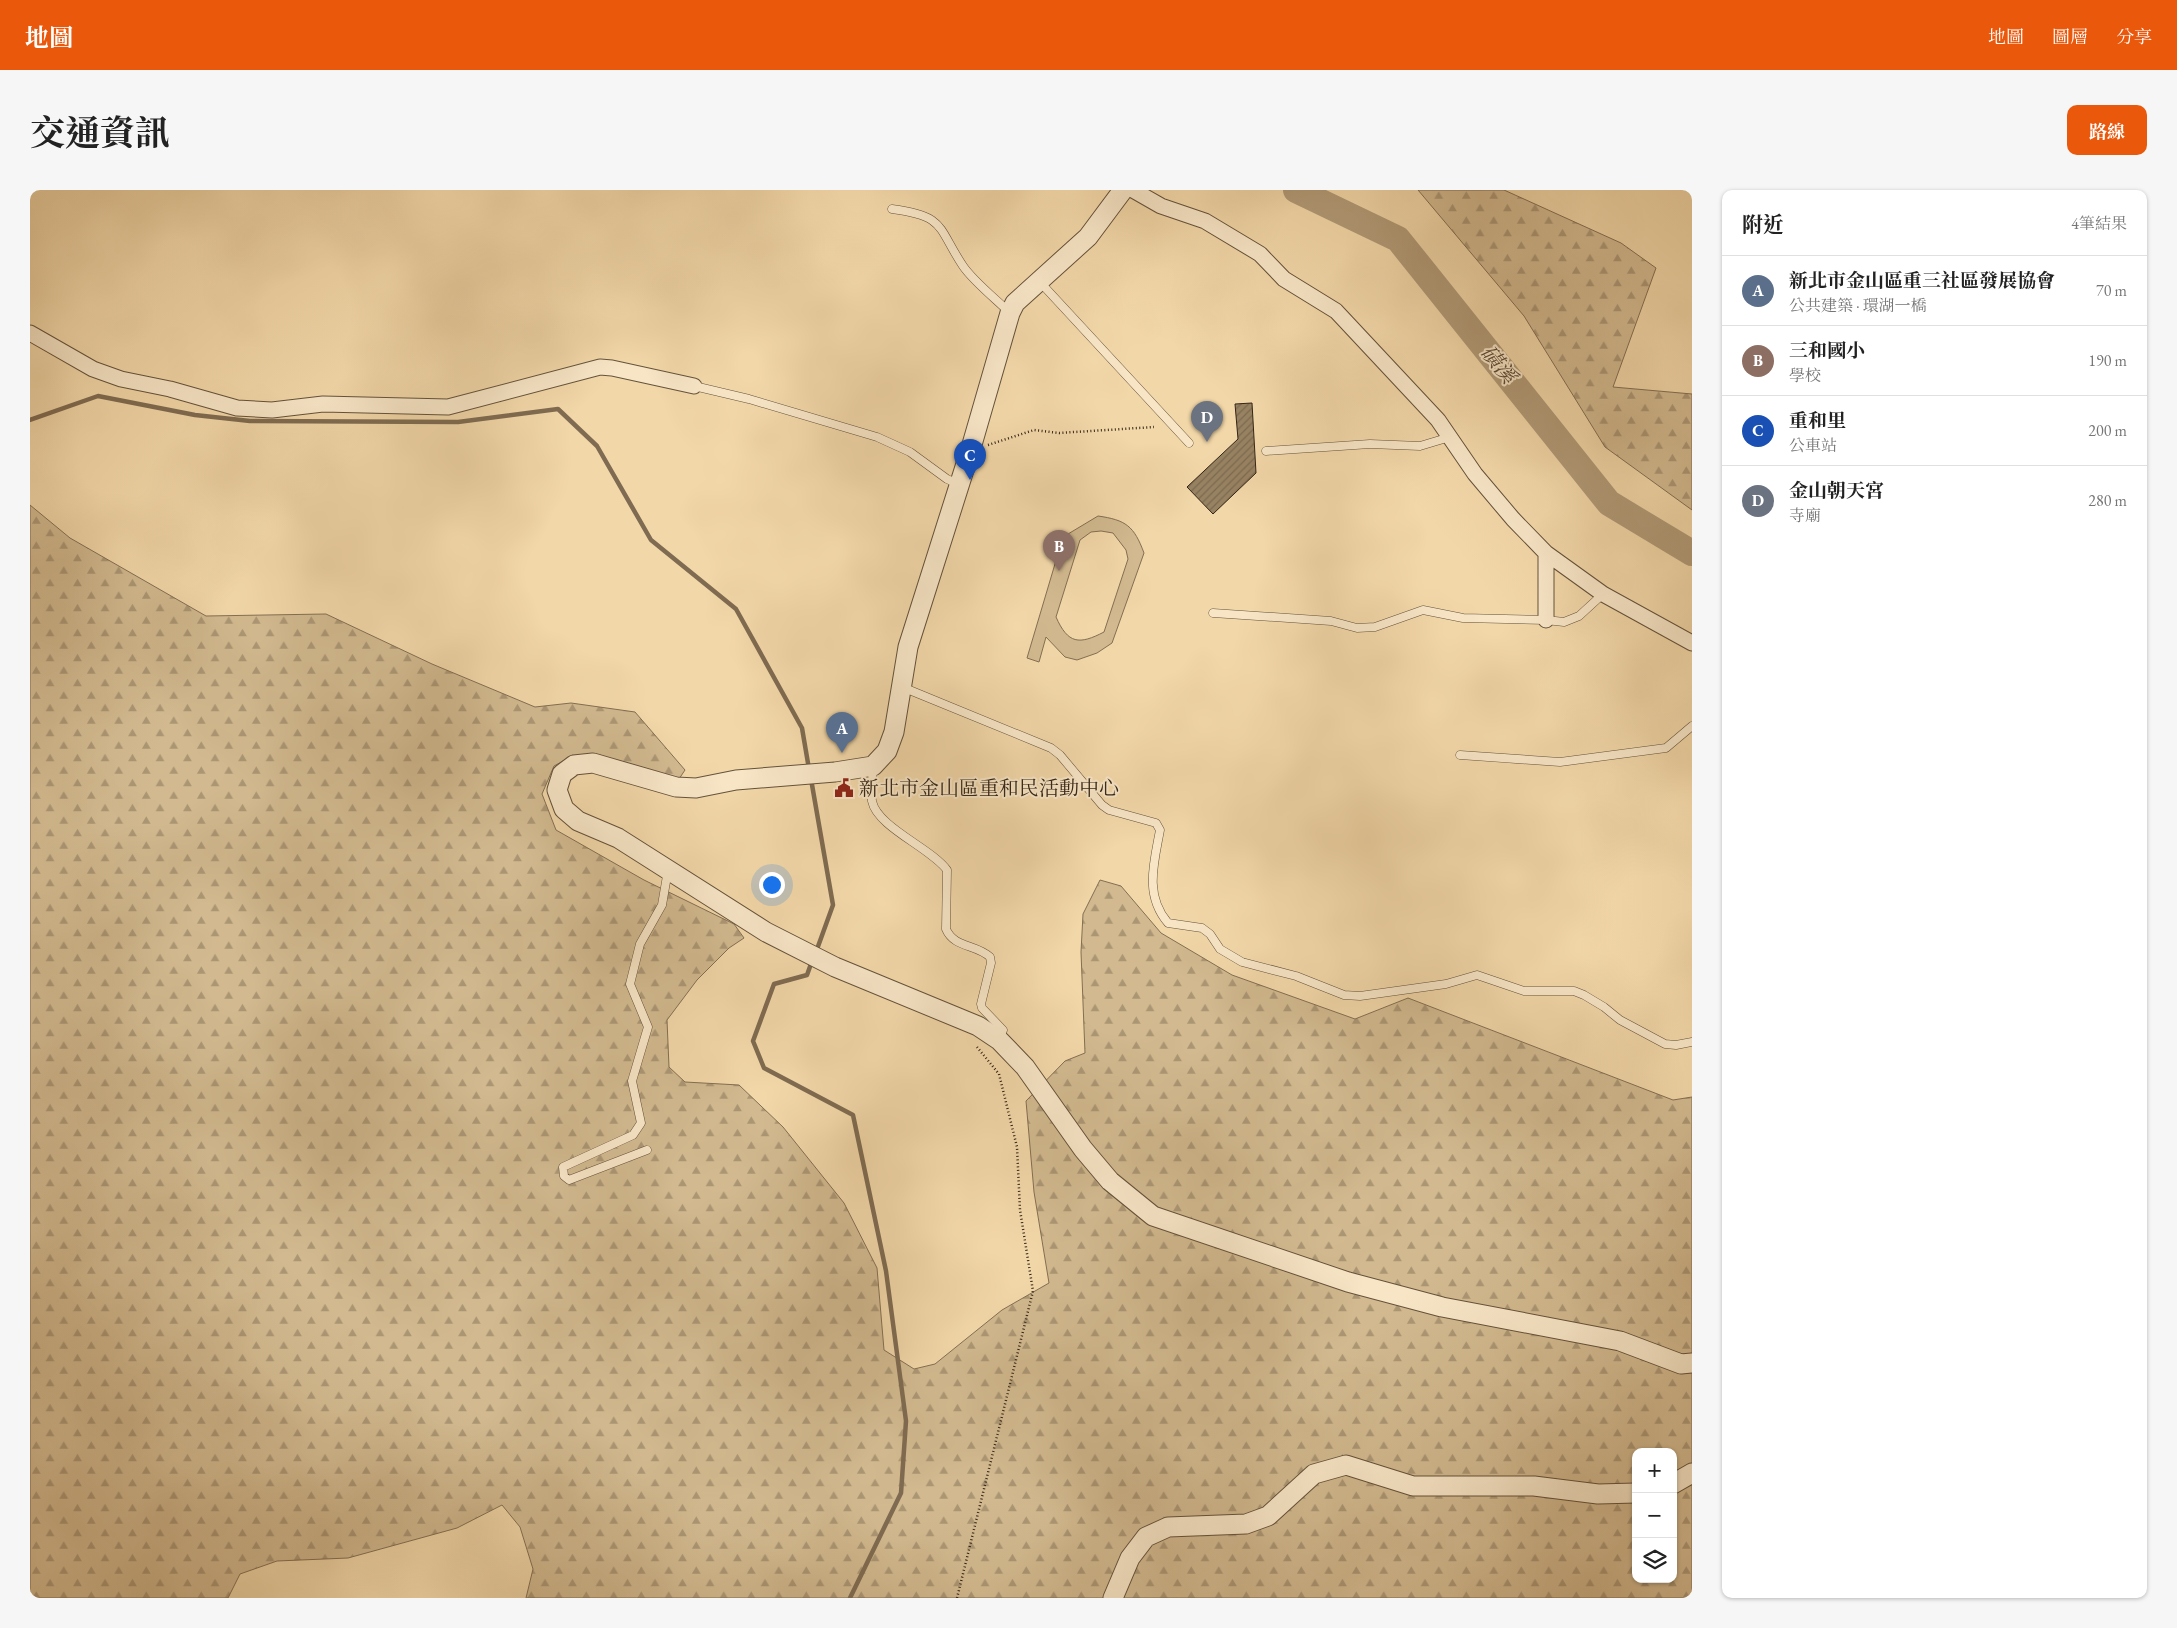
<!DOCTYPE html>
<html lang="zh-TW">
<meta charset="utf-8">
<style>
:root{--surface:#fff;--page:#f6f6f6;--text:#222;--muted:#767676;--line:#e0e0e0;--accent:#ea580c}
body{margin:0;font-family:"EB Garamond","Noto Serif TC",serif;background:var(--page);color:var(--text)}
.controls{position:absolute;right:15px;bottom:15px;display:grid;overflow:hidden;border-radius:10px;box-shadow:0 1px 4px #0004}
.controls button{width:45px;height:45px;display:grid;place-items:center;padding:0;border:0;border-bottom:1px solid var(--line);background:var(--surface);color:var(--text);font:25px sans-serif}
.you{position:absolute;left:741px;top:694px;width:18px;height:18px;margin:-12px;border:4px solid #fff;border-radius:50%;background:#1a73e8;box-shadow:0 0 0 8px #1a73e833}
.badge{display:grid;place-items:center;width:32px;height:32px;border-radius:50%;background:var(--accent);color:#fff;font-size:16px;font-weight:700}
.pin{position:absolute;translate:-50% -41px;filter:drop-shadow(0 1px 2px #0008)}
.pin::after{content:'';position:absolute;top:26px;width:18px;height:15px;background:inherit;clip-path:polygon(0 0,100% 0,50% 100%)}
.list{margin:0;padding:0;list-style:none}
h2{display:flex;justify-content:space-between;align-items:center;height:65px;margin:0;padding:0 20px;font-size:21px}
h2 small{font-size:16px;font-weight:400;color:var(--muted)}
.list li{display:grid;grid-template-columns:32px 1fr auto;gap:15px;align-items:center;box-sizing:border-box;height:70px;padding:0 20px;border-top:1px solid var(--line)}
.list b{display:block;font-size:19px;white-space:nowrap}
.list p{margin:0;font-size:16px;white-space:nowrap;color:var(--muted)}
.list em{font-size:16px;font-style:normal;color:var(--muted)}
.icon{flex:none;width:28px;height:28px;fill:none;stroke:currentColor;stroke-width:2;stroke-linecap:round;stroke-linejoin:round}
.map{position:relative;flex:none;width:1662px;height:1408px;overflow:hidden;border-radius:10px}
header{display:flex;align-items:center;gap:30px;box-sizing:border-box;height:70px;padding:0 25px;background:var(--accent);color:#fff}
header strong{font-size:24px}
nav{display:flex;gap:28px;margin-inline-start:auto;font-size:18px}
.intro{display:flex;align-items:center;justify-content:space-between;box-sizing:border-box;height:120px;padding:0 30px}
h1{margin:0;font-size:35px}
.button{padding:12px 22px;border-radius:10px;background:var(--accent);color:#fff;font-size:18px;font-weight:700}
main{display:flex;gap:30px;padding:0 30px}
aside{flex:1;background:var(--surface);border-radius:10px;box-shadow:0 1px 4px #0004}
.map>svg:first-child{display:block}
.grass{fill:#d2b98f;stroke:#836f53;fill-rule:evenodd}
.forest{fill:url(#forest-firs);stroke:#836f53;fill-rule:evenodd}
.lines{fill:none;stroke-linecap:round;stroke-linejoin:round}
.stream{stroke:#7f6b51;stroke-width:4.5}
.river{stroke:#b19a77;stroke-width:26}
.building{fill:url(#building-hatch);stroke:#342517}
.service-casing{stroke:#64523b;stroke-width:9}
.minor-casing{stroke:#64523b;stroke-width:17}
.tertiary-casing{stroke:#64523b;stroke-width:21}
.path{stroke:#342517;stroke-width:2.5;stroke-dasharray:1 2.5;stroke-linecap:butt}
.service{stroke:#f7e5c6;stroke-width:8}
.minor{stroke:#f7e5c6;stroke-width:15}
.tertiary{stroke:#f7e5c6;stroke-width:19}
.labels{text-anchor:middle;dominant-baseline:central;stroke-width:4;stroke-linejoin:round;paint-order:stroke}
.poi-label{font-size:20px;fill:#342517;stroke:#f7e5c6;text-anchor:start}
.water-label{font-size:21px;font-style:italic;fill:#5a4834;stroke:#f7e5c6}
</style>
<header>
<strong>地圖</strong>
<nav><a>地圖</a><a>圖層</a><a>分享</a></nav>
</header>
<div class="intro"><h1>交通資訊</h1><a class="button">路線</a></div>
<main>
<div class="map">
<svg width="1662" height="1408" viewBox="0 0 1662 1408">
<defs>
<pattern id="forest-firs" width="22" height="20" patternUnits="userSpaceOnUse" patternTransform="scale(1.25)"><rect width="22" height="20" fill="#d2b98f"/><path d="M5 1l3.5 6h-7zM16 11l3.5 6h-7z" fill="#ab9674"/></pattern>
<pattern id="building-hatch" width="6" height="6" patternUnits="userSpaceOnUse" patternTransform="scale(1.25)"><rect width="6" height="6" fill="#978262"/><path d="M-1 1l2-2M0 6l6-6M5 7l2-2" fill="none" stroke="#7c6a50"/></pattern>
</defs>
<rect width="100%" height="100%" fill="#f2d7a8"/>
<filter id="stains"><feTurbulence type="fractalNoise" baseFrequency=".004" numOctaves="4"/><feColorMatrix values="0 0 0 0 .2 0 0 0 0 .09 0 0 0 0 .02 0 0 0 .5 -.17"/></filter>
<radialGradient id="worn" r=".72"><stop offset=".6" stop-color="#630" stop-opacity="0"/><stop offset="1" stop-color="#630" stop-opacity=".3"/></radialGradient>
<path class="grass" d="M1068,326C1096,330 1104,336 1114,363L1082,453L1067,463L1047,470L1035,467L1016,447L1009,472L997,468L1033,347ZM1071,341L1083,343L1096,360L1098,369L1074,442C1049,455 1038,454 1026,427L1050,350L1061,342Z"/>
<path class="forest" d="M1388,0H1474L1591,53L1626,78L1583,197L1662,204V320L1575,257L1494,126Z
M0,315L40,348L176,426L296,424L402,474L505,517L541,513L605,522L655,580L649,589L542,566L524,576L512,604L526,640L614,690L704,734L714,748L699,758L667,790L637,830L639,877L655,892L709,895L753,937L814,1013L847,1078L854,1160L884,1179L905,1174L972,1120L1019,1093L1004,1002L996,911L1035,871L1055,863L1051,762L1053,724L1070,690L1091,696L1131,743L1202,785L1325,829L1378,808L1643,910L1662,907V1408H496L503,1379L490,1337L472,1315L427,1338L318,1368L247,1371L210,1384L198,1408H0ZM1606,1262H1643V1389H1606Z"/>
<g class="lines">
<path class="stream" d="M0,230L68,206L165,225L220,231L428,232L528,219L567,256L621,350L706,419L772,538L779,579
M781,589L803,715L786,762
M782,771L777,785L744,794L723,851L734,878L823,925L856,1081L876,1231L871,1303L820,1408"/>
<path class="river" d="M1266,0L1368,49L1579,313L1662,363"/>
</g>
<path class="building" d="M1222,213L1226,283L1183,324L1157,297L1208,249L1205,214Z"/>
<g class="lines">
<g class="service-casing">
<path id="service" d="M862,19C916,26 907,37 933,76C943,91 967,110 980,123
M1009,91L1159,253
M664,196L719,209L847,247L880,262L917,289L928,294
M1236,261L1340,254L1390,256L1420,247
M1183,423L1301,431L1327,438L1345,437L1393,420L1433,428L1516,430L1534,432L1549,426L1573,404
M872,497L1021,558L1030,565L1072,615L1079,620L1126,633L1130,640C1124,673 1114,705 1138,733L1172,738L1180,744L1190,759L1212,772L1266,786L1314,805L1330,806L1416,794L1447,785L1494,801H1544L1554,805L1574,817L1590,830L1635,854L1646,855L1662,852
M1430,565L1530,572L1636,558L1662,536
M843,576C843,587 840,600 842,611C847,637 901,658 917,680L916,739C924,758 946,754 960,767L961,773L951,814L952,818L973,840L969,850
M617,960L539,990L534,986L533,977L603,945L611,933L602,891L618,837L600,794L610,754L632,715L638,680"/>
</g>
<g class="minor-casing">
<path id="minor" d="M1103,0L1131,16L1175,31L1230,64L1254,89L1306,121L1408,230L1445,284L1483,329L1516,363V430
M0,143L63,179L91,189L140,199L207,218L242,220L293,214L418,217L570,177L582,178L664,196
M1516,363L1573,404L1662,453"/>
</g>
<g class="tertiary-casing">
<path id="tertiary" d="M1093,0L1058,47L985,113L980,123L941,258L878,457L864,542L857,561L843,576L805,582L706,590L666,598L646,597L563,573L544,575L532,584L527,600L534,619L548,631L588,648L736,742L805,777L948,836L969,850L995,877L1053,959L1080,991L1123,1026L1318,1092L1412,1117L1590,1151L1651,1174L1662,1173
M1643,1294L1662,1283
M1083,1408L1100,1368L1116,1347L1138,1337L1216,1334L1238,1326L1284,1284L1316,1275L1383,1296H1504L1568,1304L1606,1303"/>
</g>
<path class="path" d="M958,255L1004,240L1029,243L1124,237
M927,1408L1003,1101L990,1020L987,957L969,884L947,857"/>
<use href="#service" class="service"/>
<use href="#minor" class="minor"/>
<use href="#tertiary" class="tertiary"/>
</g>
<defs>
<g id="civic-bare" transform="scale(1.5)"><path d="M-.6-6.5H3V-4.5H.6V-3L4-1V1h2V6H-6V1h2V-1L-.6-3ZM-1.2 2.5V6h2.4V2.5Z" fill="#8f2418" stroke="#f7e5c6" stroke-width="2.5" paint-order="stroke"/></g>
</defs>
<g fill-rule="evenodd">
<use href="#civic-bare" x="814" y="598"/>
</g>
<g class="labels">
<g class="poi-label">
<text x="829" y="598">新北市金山區重和民活動中心</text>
</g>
<g class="water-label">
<text transform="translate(1469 174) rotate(51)">磺溪</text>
</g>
</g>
<rect width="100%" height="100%" filter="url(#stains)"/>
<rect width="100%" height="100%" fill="url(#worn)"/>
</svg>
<div class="controls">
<button>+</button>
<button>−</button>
<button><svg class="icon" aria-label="layers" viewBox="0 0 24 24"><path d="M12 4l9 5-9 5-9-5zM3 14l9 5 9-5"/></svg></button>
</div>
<div class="you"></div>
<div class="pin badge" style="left:812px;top:563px;background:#5c6f8a">A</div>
<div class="pin badge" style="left:1029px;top:381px;background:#8d6e63">B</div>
<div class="pin badge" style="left:940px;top:290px;background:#1a4fb4">C</div>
<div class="pin badge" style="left:1177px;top:252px;background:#6b7280">D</div>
</div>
<aside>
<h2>附近<small>4筆結果</small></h2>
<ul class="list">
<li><span class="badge" style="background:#5c6f8a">A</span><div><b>新北市金山區重三社區發展協會</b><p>公共建築 · 環湖一橋</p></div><em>70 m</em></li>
<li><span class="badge" style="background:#8d6e63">B</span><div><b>三和國小</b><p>學校</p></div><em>190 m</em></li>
<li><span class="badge" style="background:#1a4fb4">C</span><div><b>重和里</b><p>公車站</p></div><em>200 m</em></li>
<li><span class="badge" style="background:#6b7280">D</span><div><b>金山朝天宮</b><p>寺廟</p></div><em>280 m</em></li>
</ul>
</aside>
</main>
